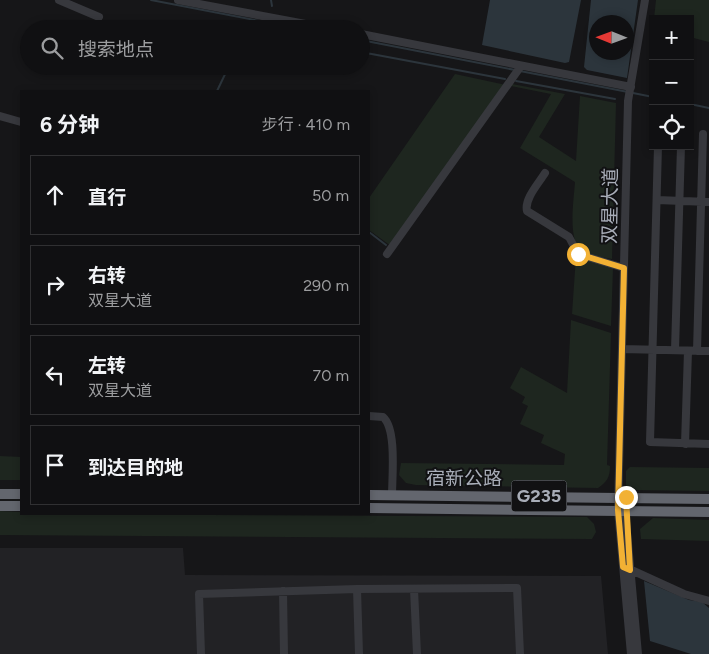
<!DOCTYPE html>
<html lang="zh">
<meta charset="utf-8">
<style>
:root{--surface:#101012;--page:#19191b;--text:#f1f3f6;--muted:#9c9d9f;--line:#303032}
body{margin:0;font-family:Figtree,"Noto Sans SC",sans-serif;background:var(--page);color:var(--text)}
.controls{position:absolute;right:15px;top:15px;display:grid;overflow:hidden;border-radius:0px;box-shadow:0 2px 8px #0003}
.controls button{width:45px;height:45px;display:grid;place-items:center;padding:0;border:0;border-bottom:1px solid var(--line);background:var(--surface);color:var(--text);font:25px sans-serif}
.compass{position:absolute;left:589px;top:15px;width:45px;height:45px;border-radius:50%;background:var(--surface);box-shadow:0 2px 8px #0003;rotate:271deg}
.stop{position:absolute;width:15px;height:15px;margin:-11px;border:4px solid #f2b134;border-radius:50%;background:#fff}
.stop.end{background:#f2b134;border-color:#fff;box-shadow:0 1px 5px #0008}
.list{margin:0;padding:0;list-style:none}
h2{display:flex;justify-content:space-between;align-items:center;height:65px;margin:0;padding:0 20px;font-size:21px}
h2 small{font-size:16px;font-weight:400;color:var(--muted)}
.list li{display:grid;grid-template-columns:32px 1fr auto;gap:15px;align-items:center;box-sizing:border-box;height:80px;margin:0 10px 10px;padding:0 10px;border:1px solid var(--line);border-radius:0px}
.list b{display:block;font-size:19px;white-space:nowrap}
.list p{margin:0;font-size:16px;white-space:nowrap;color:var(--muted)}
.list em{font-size:16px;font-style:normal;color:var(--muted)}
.icon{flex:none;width:28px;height:28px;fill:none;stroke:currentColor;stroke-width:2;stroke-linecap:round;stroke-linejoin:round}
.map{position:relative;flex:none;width:709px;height:654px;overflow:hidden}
.search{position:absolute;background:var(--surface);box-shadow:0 2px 8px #0003;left:20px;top:20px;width:350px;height:55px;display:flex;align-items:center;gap:12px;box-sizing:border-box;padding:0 18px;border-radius:28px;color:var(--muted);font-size:19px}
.panel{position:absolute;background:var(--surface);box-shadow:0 2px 8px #0003;left:20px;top:90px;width:350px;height:425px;border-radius:0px}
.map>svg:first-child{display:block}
.built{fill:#222225}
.green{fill:#1e261f}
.water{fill:#2c353c;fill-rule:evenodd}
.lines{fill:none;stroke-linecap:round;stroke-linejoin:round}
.stream{stroke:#2c353c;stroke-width:2}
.minor{stroke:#37383d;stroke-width:8}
.highway{stroke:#63666e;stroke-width:10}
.route{stroke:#f2b134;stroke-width:6}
.labels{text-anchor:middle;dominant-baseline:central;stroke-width:4;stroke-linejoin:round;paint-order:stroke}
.shield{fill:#111113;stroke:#7b7e86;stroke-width:1}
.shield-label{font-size:18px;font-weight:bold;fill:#a8adb8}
.street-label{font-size:19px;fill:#a8adb8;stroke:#111113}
</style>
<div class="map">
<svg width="709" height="654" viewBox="0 0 709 654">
<rect width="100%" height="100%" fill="#161618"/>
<path class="built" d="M0,548H183L185,575L601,576L608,654H0Z"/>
<path class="green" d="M656,0H709V42L690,37V19H654Z
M455,74L506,85L391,246L369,230V198Z
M512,84L565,94L539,137L576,161L580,96L616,103L612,259C603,257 590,256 582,251C567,241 574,199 575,182L520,148L551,94L511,86Z
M576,256L613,268L611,326L572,314Z
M571,320L611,333L607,465L610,466C610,477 607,482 598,488L416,485L406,483L399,475L401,463L564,465L565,454L541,443L544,435L520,424L528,406L522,403L525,397L510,388L521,367L567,393Z
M0,456L21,457V480H0Z
M630,467L709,468V491L630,490L626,485V471Z
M0,511L21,512V514L587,517L594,524L596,532L592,539L0,535Z
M653,518L709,520V541L641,539L640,529Z"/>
<path class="water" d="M490,0H581L569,62L565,63L482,45Z
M591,0H638L627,78L587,70L584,67ZM626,22V52H596V22Z
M644,581L689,600L702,602L709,608V654H691L650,641Z"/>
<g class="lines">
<path class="stream" d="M151,0L301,29
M271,0L272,6
M361,40L515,70
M361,52L505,79
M520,71L628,92
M516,81L615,99
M217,91L229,66
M633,93L653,97
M690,104L709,108
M369,232L386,245"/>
<path class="minor" d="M59,0L99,17
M178,0L332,29
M361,34L631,87
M0,116L21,122
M658,146L650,442L709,444
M545,173C539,183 524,199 527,211L569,237L578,254L624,268
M657,200L709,202
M387,254L521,66
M622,349L709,351
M675,350L681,146
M697,351L703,134
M369,416L383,417C397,429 392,477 392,496
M685,444L688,351
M625,497V510L638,654
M627,568L684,594L709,601
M357,589L359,654
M414,589L417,654
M283,591L284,654
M201,654L199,594L357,589L517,588L520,654
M631,654L618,510L628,101L645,0"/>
<path class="highway" d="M0,494H21
M369,495L709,499
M0,506H21
M369,508L709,512"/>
</g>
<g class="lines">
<path class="route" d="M578,254L624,268L618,510L623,567L630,570L626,497"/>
</g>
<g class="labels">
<rect class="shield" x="511.5" y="480.5" width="55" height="31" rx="4"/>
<g class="shield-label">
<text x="539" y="496">G235</text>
</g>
<g class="street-label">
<text transform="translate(610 206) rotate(-89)">双星大道</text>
<text x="464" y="478">宿新公路</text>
</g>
</g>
</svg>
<div class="controls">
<button>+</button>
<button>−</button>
<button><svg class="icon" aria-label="locate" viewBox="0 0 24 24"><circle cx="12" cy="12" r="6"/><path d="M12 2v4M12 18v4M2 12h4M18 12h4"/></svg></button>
</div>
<svg class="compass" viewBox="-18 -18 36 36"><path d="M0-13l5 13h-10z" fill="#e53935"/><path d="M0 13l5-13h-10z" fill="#9c9d9f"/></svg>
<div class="stop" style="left:578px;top:254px"></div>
<div class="stop end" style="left:626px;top:497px"></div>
<div class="search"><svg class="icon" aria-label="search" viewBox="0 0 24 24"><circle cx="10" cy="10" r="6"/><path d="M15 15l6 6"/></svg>搜索地点</div>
<section class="panel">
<h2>6 分钟<small>步行 · 410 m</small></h2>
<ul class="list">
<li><svg class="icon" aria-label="ahead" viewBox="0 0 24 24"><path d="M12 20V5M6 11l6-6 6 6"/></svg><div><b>直行</b></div><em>50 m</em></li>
<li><svg class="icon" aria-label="right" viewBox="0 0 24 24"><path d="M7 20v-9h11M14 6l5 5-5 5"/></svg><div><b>右转</b><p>双星大道</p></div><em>290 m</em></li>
<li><svg class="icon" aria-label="left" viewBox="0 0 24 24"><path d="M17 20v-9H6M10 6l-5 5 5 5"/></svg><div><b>左转</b><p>双星大道</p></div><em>70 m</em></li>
<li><svg class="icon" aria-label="arrive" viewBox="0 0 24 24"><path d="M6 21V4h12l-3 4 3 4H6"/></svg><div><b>到达目的地</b></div></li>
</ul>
</section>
</div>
